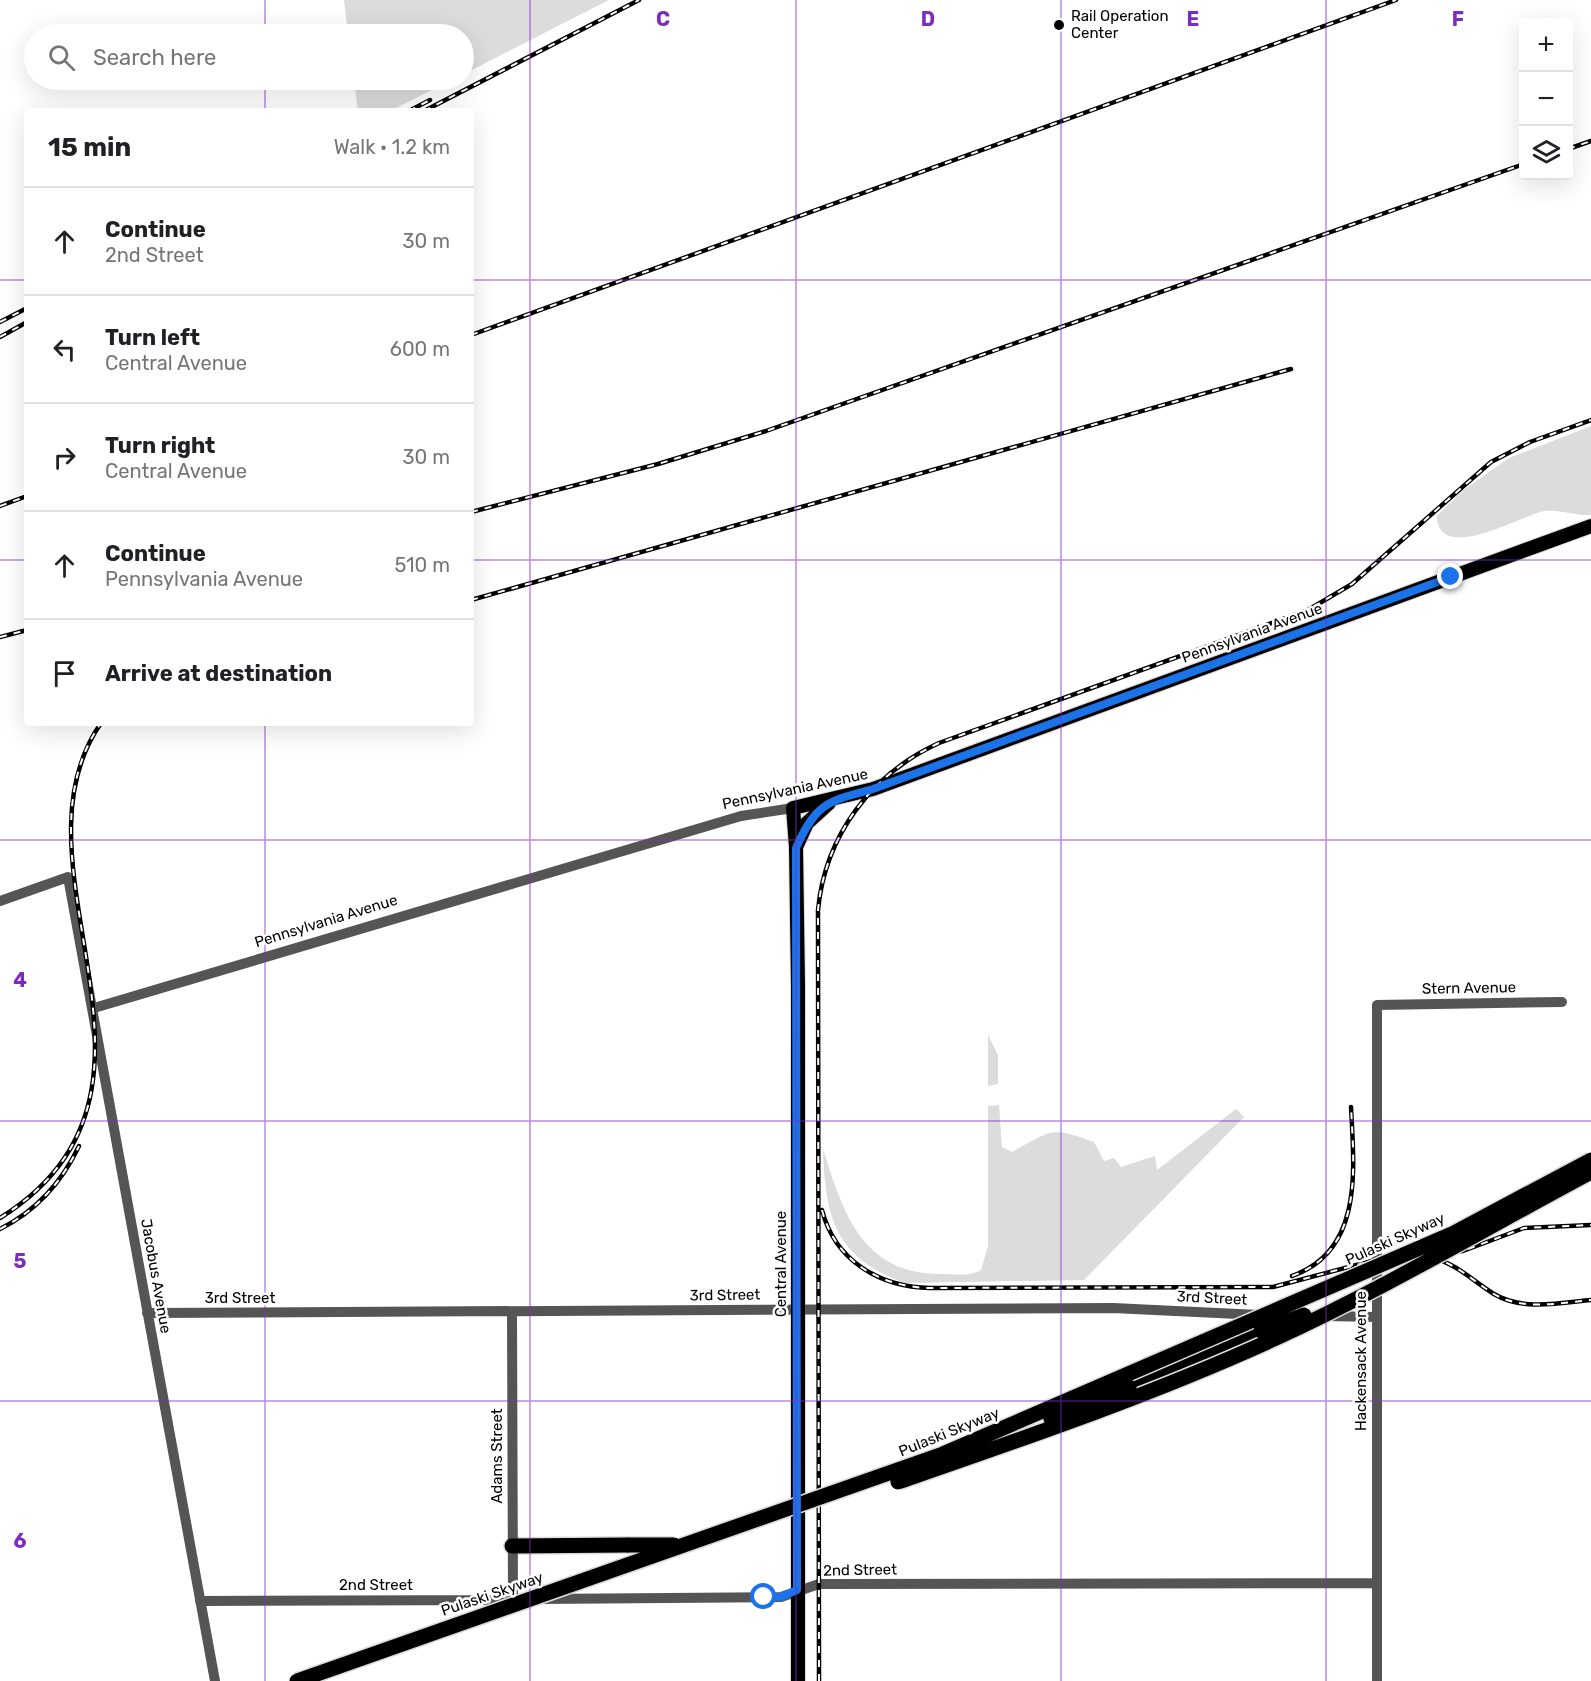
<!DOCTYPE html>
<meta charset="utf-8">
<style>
:root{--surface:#fff;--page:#f2f2f2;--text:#202124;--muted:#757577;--line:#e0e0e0}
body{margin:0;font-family:Rubik,sans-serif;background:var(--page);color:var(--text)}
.controls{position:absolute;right:18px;top:18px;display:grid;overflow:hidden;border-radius:6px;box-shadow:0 6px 24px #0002}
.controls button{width:54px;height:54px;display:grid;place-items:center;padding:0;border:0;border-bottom:2px solid var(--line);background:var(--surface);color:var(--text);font:30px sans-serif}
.stop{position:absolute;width:18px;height:18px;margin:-14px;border:4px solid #1a73e8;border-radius:50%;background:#fff}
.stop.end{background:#1a73e8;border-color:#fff;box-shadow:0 2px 6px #0008}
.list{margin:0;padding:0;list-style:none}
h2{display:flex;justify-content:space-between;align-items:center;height:78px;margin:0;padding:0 24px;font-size:26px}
h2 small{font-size:20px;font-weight:400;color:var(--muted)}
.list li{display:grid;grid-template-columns:39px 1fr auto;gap:18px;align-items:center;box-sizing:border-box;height:108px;padding:0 24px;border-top:2px solid var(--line)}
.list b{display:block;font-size:22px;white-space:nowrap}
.list p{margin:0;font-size:20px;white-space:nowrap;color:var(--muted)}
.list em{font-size:20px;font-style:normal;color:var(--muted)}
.icon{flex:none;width:33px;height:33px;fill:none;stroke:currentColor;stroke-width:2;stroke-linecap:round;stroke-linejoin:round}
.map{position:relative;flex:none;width:1591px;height:1681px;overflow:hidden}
.search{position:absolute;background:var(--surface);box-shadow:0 6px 24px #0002;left:24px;top:24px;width:450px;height:66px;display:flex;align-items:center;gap:15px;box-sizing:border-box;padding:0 21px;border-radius:33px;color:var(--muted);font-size:22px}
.panel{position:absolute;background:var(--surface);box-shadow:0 6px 24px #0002;left:24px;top:108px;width:450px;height:618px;border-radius:6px}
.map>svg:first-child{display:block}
.green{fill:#dcdcdc}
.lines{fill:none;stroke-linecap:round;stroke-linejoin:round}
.major-casing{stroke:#dbdbdb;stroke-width:16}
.highway-casing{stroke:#dbdbdb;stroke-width:18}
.minor{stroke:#555;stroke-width:10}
.major{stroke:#000;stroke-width:14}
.highway{stroke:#000;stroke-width:15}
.rail-casing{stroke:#000;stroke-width:4.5}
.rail{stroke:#fff;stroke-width:2;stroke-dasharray:7;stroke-linecap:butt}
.highway-bridge-casing{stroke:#dbdbdb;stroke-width:18;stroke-linecap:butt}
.highway-bridge{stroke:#000;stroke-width:15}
.route{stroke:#1a73e8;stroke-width:8}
.grid{fill:none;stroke:#7b2cbf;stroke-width:1.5;stroke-opacity:0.55}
.poi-dot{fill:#000;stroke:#fff;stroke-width:2}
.labels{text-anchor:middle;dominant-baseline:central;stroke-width:5;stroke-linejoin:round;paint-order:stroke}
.poi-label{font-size:15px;fill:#000;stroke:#fff;text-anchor:start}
.street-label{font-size:15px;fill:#000;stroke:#fff}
.grid-label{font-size:20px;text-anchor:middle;font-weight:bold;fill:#7b2cbf;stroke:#fff;stroke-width:5;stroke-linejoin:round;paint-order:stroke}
</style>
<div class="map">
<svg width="1591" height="1681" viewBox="0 0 1591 1681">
<rect width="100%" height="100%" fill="#fff"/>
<path class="green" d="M344,0H609L464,74V34H348Z
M354,80H452L390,111H358Z
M1591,426V515C1576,516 1560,509 1545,511C1525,513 1438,566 1437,516L1462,491L1509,458Z
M988,1035L998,1055V1084L988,1086Z
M999,1105L1002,1147L1012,1152C1052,1130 1050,1126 1094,1142L1104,1161L1114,1158L1121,1167L1155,1156L1157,1170L1236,1109L1244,1117L1084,1280L905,1283C835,1258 825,1218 823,1149C843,1213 862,1274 941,1274C955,1274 969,1277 981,1270L988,1246V1106Z"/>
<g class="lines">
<g class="major-casing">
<path id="major" d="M796,847L807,823L829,803
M798,1681V985L796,847L793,808L873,789L1591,526"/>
</g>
<g class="highway-casing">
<path id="highway" d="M1129,1387L1261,1331
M512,1546L629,1545"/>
</g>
<path class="minor" d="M0,901L68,877L215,1681
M94,1008L741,816L793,808
M147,1313L1113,1308L1259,1315
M512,1313L513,1600
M1325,1316L1376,1317
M540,1599L781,1597L819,1584L1377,1583
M200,1601L518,1600
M1377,1681V1005L1562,1002"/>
<use href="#major" class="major"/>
<use href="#highway" class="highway"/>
<g class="rail-casing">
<path id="rail" d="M409,111L430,100
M424,111L639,0
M1568,149L1591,141
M0,322L27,308
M471,335L1396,0
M0,337L27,322
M0,506L27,496
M471,512L658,464L766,431L1524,164
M471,600L1291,369
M0,637L27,630
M822,1210C835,1261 880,1287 930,1288L1273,1287L1379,1259L1463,1251L1524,1228L1591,1225
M0,1218C204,1090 0,868 101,723
M0,1229C36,1211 62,1182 79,1146
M1433,1258C1457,1264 1473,1281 1494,1294C1522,1311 1560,1303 1591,1300
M1292,1276C1364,1251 1354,1168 1351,1107
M819,1681L818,910C825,836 871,774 939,743L1308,610L1352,584L1491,462L1530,442L1591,420"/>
</g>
<use href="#rail" class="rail"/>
<g class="highway-bridge-casing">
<path id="highway-bridge" d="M1261,1331L1304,1315
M1051,1419L1129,1387
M898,1482C1025,1438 1151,1395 1274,1339C1383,1289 1486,1228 1591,1172
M629,1545H674
M297,1681L943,1454L1452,1234L1591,1160"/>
</g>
<use href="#highway-bridge" class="highway-bridge"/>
</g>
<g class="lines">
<path class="route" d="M764,1597H781L797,1590L796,848C816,803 828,801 873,789L1451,577"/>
</g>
<path class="grid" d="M265,0V34M530,0V1681M796,0V1681M1061,0V1681M1326,0V1681M265,80V111M0,280H27M471,280H1591M0,560H27M471,560H1591M265,723V1681M0,840H1591M0,1121H1591M0,1401H1591"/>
<circle class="poi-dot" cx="1059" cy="25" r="6"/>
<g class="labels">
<g class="poi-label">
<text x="1071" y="16">Rail Operation<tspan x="1071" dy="17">Center</tspan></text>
</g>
<g class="street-label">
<text transform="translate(1252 633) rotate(-20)">Pennsylvania Avenue</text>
<text transform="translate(795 789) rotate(-12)">Pennsylvania Avenue</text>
<text transform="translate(326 921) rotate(-17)">Pennsylvania Avenue</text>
<text transform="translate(1469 988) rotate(-1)">Stern Avenue</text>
<text transform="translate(1395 1239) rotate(-24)">Pulaski Skyway</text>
<text transform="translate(781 1264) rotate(-90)">Central Avenue</text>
<text transform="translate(156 1276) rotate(80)">Jacobus Avenue</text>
<text transform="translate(725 1295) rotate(-1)">3rd Street</text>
<text x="240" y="1298">3rd Street</text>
<text transform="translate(1212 1298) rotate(3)">3rd Street</text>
<text transform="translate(1361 1361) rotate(-90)">Hackensack Avenue</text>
<text transform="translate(949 1432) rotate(-22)">Pulaski Skyway</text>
<text transform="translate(497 1456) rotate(-90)">Adams Street</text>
<text transform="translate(860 1570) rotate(-1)">2nd Street</text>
<text x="376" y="1585">2nd Street</text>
<text transform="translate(492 1594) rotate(-19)">Pulaski Skyway</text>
</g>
</g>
<g class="grid-label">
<text x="663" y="26">C</text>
<text x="928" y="26">D</text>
<text x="1193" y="26">E</text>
<text x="1458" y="26">F</text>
<text x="20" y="987">4</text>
<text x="20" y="1268">5</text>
<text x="20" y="1548">6</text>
</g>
</svg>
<div class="controls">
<button>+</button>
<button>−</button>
<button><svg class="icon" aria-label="layers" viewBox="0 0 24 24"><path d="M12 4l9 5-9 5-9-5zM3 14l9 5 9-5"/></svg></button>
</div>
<div class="stop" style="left:764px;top:1597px"></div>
<div class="stop end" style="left:1451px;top:577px"></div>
<div class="search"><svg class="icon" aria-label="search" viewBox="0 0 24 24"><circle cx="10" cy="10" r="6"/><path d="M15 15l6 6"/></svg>Search here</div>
<section class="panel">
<h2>15 min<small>Walk · 1.2 km</small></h2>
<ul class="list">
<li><svg class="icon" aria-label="ahead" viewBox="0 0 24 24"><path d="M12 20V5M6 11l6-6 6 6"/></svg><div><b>Continue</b><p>2nd Street</p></div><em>30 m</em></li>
<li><svg class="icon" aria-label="left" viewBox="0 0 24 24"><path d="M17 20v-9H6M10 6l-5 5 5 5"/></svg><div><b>Turn left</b><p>Central Avenue</p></div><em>600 m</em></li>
<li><svg class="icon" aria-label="right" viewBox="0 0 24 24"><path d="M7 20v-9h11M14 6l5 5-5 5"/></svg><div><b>Turn right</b><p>Central Avenue</p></div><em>30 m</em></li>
<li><svg class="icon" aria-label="ahead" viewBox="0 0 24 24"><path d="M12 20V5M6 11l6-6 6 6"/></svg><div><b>Continue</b><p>Pennsylvania Avenue</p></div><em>510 m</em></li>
<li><svg class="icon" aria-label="arrive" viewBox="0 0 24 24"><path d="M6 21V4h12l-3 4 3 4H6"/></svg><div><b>Arrive at destination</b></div></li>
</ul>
</section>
</div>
